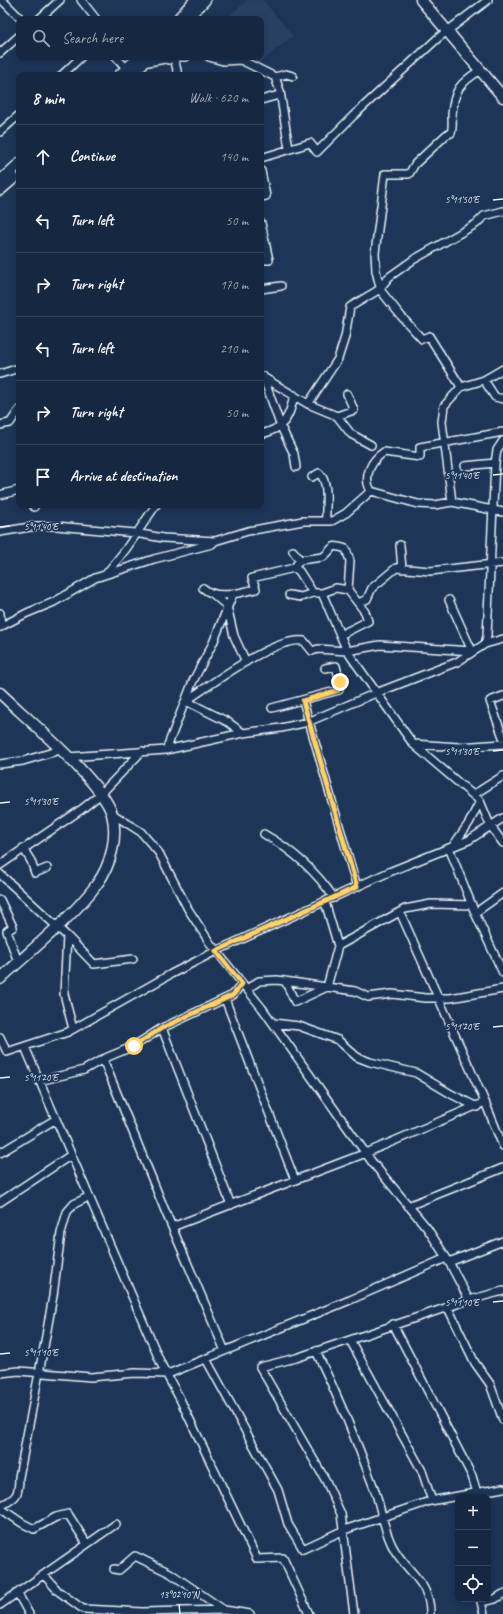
<!DOCTYPE html>
<meta charset="utf-8">
<style>
:root{--surface:#162841;--page:#1f3048;--text:#f1f3f6;--muted:#9ea6b1;--line:#35445a}
body{margin:0;font-family:Caveat,sans-serif;background:var(--page);color:var(--text)}
.controls{position:absolute;right:12px;bottom:12px;display:grid;overflow:hidden;border-radius:8px;box-shadow:0 2px 6px #0003}
.controls button{width:36px;height:36px;display:grid;place-items:center;padding:0;border:0;border-bottom:1px solid var(--line);background:var(--surface);color:var(--text);font:20px sans-serif}
.stop{position:absolute;width:12px;height:12px;margin:-9px;border:3px solid #ffd166;border-radius:50%;background:#fff}
.stop.end{background:#ffd166;border-color:#fff;box-shadow:0 1px 4px #0008}
.list{margin:0;padding:0;list-style:none}
h2{display:flex;justify-content:space-between;align-items:center;height:52px;margin:0;padding:0 16px;font-size:17px}
h2 small{font-size:13px;font-weight:400;color:var(--muted)}
.list li{display:grid;grid-template-columns:26px 1fr auto;gap:12px;align-items:center;box-sizing:border-box;height:64px;padding:0 16px;border-top:1px solid var(--line)}
.list b{display:block;font-size:15px;white-space:nowrap}
.list em{font-size:13px;font-style:normal;color:var(--muted)}
.icon{flex:none;width:22px;height:22px;fill:none;stroke:currentColor;stroke-width:2;stroke-linecap:round;stroke-linejoin:round}
.map{position:relative;flex:none;width:503px;height:1614px;overflow:hidden}
.search{position:absolute;background:var(--surface);box-shadow:0 2px 6px #0003;left:16px;top:16px;width:248px;height:44px;display:flex;align-items:center;gap:10px;box-sizing:border-box;padding:0 14px;border-radius:8px;color:var(--muted);font-size:15px}
.panel{position:absolute;background:var(--surface);box-shadow:0 2px 6px #0003;left:16px;top:72px;width:248px;height:436px;border-radius:8px}
.map>svg:first-child{display:block}
.built{fill:#2a4162}
.lines{fill:none;stroke-linecap:round;stroke-linejoin:round}
.street-casing{stroke:#e8f1f8;stroke-width:10}
.secondary-casing{stroke:#e8f1f8;stroke-width:13}
.street{stroke:#1d3557;stroke-width:7}
.secondary{stroke:#1d3557;stroke-width:10}
.route{stroke:#ffd166;stroke-width:5}
.ticks{fill:none;stroke:#e8f1f8;stroke-width:1.5}
.ticks-label{font-size:10px;text-anchor:middle;fill:#e8f1f8;stroke:#1d3557;stroke-width:3.5;stroke-linejoin:round;paint-order:stroke}
</style>
<div class="map">
<svg width="503" height="1614" viewBox="0 0 503 1614">
<rect width="100%" height="100%" fill="#1d3557"/>
<filter id="ink" filterUnits="userSpaceOnUse"><feTurbulence type="fractalNoise" baseFrequency=".025" numOctaves="2"/><feDisplacementMap in="SourceGraphic" scale="8" xChannelSelector="R" yChannelSelector="G"/><feConvolveMatrix kernelMatrix="1 2 1 2 8 2 1 2 1" color-interpolation-filters="sRGB"/></filter>
<g filter="url(#ink)">
<path class="built" d="M248,0H263L293,36L258,64L239,57H261V19H225Z"/>
<g class="lines">
<g class="street-casing">
<path id="street" d="M2,0L21,19
M81,0L96,19
M39,19L60,0
M0,53L19,36
M116,57L127,69
M174,57L178,75
M181,57H186
M209,57L223,61L241,60L275,77L286,74L293,76
M143,63L165,59L169,60L172,57
M62,75L81,57
M280,91L289,149
M261,100L279,95L280,91L275,77
M0,132L19,115
M261,158L310,143L317,152L353,116L438,38L488,0
M261,171L266,196L261,197
M261,223L269,260H261
M380,288L389,277L413,260L476,224L484,216L503,211
M261,289L281,286
M0,374L19,368
M263,376L281,427L294,454L296,467
M263,377L308,404L337,416L351,434L371,445
M484,380L495,397L503,399
M461,387L429,336L422,339L401,316L381,291L376,271L375,253L385,174H409L415,164L446,135L451,133C453,128 452,120 452,114C454,90 460,83 479,71
M308,404L338,359L345,337L350,307L380,289
M337,416L354,410L347,394
M0,425L10,423L19,410
M503,432L420,447V457L384,452C372,460 362,476 371,491L418,504L435,505L452,502L503,512
M261,434C284,429 290,417 294,395
M465,466L495,463
M312,477L319,473C330,483 325,506 326,520
M0,495L19,490
M452,502L442,422L444,406L461,387L484,380L503,369
M34,507V505
M0,532L36,526H56L135,533L163,538L215,541L248,531L303,521H332L346,513L371,491
M400,545L402,569
M293,551L300,560
M294,568L299,571L313,593H322L336,588L348,590
M106,574L126,549L156,505
M203,588C217,601 240,592 256,589L252,578L294,568L300,560L323,557C335,548 329,543 346,549L350,561L348,590L365,612L368,621L340,635
M322,593L347,651L413,744L480,801L490,825L503,843
M213,594L227,606L234,636L246,662
M289,595L301,597L313,593
M359,603L367,599L372,588L396,568L430,571L503,563
M0,613L1,627
M0,627L27,613L54,602L95,578L154,559L212,544L215,541
M485,644L487,636L495,463L497,450L503,441
M503,696L490,701L503,737
M186,701C212,684 275,636 304,641L312,651L318,649L347,651L380,645L472,651L449,600
M186,701L228,722L243,733
M303,701L357,887
M272,708L339,690L340,682L336,666L325,668
M413,744L459,747L503,744
M166,750L193,681L213,643L233,594
M68,757L166,750L243,733L281,728L308,722L376,693L457,662L485,644L503,639
M0,764L23,761L60,750
M473,795L503,776
M111,813L141,832L159,853L188,909L210,943L262,1008L372,1162L427,1228L449,1262L469,1300L503,1291
M264,834C292,850 316,871 334,898
M453,846L469,823L480,801
M23,848L31,861L35,873L47,868
M449,848L475,913L503,973
M0,865L82,809L101,794L142,751
M0,874L67,936L64,994L73,1029
M0,900L13,927L7,931L18,962
M325,902L338,946
M400,912L485,1102L503,1146
M475,913L503,893
M67,936L94,964L133,959
M285,981L295,1002L327,987L338,946L405,909L431,904L472,905
M247,989L259,981L277,980L355,991L368,997L392,994L425,998H450L503,989
M225,999L295,1180
M273,1023L299,1026L338,1040L357,1057L370,1062L416,1073L451,1094L477,1107
M162,1028L231,1205
M0,1037L7,1052L68,1032L171,974L216,951L389,872L469,840L503,818
M25,1047L162,1366L179,1397L257,1559L283,1558L309,1614
M103,1059L166,1213L225,1351
M39,1081L84,1070L103,1059L134,1046L162,1028L233,995L242,984
M0,1153L56,1119
M0,1202L71,1155
M408,1206L503,1168
M172,1227L366,1153L485,1102
M449,1262L503,1241
M448,1308L475,1363L490,1384L503,1420
M393,1324L472,1476L477,1493
M350,1340L422,1471L432,1501
M316,1351C338,1396 357,1442 374,1488C381,1507 384,1533 394,1549C407,1572 431,1583 430,1614
M206,1359L278,1490L288,1524L303,1549L344,1530L430,1501L503,1488
M0,1373L19,1371L91,1377L135,1373L168,1374L350,1300L446,1258
M0,1506C17,1498 19,1495 19,1477L44,1347L53,1296L61,1233L67,1212L74,1204L88,1197
M0,1508L22,1523L34,1529L56,1517L68,1514L87,1544
M114,1569L119,1570L135,1556L170,1573L224,1610
M44,1575L58,1591L83,1609L143,1612L224,1610L250,1614
M18,1594L29,1614
M0,1605L116,1524
M354,1614L341,1514L326,1481L260,1367L296,1358L469,1300
M484,1614L481,1602L495,1599L503,1594"/>
</g>
<g class="secondary-casing">
<path id="secondary" d="M421,0L503,97
M192,13L205,0
M178,19L195,0
M120,75L139,57
M131,75L149,57
M0,181L19,164
M0,190L14,178
M0,693C27,719 102,781 112,814C118,837 111,865 97,884C73,917 31,950 0,979"/>
</g>
<use href="#street" class="street"/>
<use href="#secondary" class="secondary"/>
</g>
</g>
<g class="lines" filter="url(#ink)">
<path class="route" d="M134,1046L162,1028L233,995L242,984L216,951L357,887L303,701L339,690L340,682"/>
</g>
<path class="ticks" d="M493,200L503,199M493,475L503,474M0,527L10,526M493,751L503,750M0,803L10,802M493,1027L503,1026M0,1078L10,1077M493,1302L503,1301M0,1354L10,1353M179,1604L180,1614"/>
<g class="ticks-label">
<text x="462" y="203">5°11'50"E</text>
<text x="462" y="479">5°11'40"E</text>
<text x="41" y="530">5°11'40"E</text>
<text x="462" y="755">5°11'30"E</text>
<text x="41" y="805">5°11'30"E</text>
<text x="462" y="1030">5°11'20"E</text>
<text x="41" y="1081">5°11'20"E</text>
<text x="462" y="1306">5°11'10"E</text>
<text x="41" y="1356">5°11'10"E</text>
<text x="179" y="1598">13°02'10"N</text>
</g>
</svg>
<div class="controls">
<button>+</button>
<button>−</button>
<button><svg class="icon" aria-label="locate" viewBox="0 0 24 24"><circle cx="12" cy="12" r="6"/><path d="M12 2v4M12 18v4M2 12h4M18 12h4"/></svg></button>
</div>
<div class="stop" style="left:134px;top:1046px"></div>
<div class="stop end" style="left:340px;top:682px"></div>
<div class="search"><svg class="icon" aria-label="search" viewBox="0 0 24 24"><circle cx="10" cy="10" r="6"/><path d="M15 15l6 6"/></svg>Search here</div>
<section class="panel">
<h2>8 min<small>Walk · 620 m</small></h2>
<ul class="list">
<li><svg class="icon" aria-label="ahead" viewBox="0 0 24 24"><path d="M12 20V5M6 11l6-6 6 6"/></svg><div><b>Continue</b></div><em>140 m</em></li>
<li><svg class="icon" aria-label="left" viewBox="0 0 24 24"><path d="M17 20v-9H6M10 6l-5 5 5 5"/></svg><div><b>Turn left</b></div><em>50 m</em></li>
<li><svg class="icon" aria-label="right" viewBox="0 0 24 24"><path d="M7 20v-9h11M14 6l5 5-5 5"/></svg><div><b>Turn right</b></div><em>170 m</em></li>
<li><svg class="icon" aria-label="left" viewBox="0 0 24 24"><path d="M17 20v-9H6M10 6l-5 5 5 5"/></svg><div><b>Turn left</b></div><em>210 m</em></li>
<li><svg class="icon" aria-label="right" viewBox="0 0 24 24"><path d="M7 20v-9h11M14 6l5 5-5 5"/></svg><div><b>Turn right</b></div><em>50 m</em></li>
<li><svg class="icon" aria-label="arrive" viewBox="0 0 24 24"><path d="M6 21V4h12l-3 4 3 4H6"/></svg><div><b>Arrive at destination</b></div></li>
</ul>
</section>
</div>
